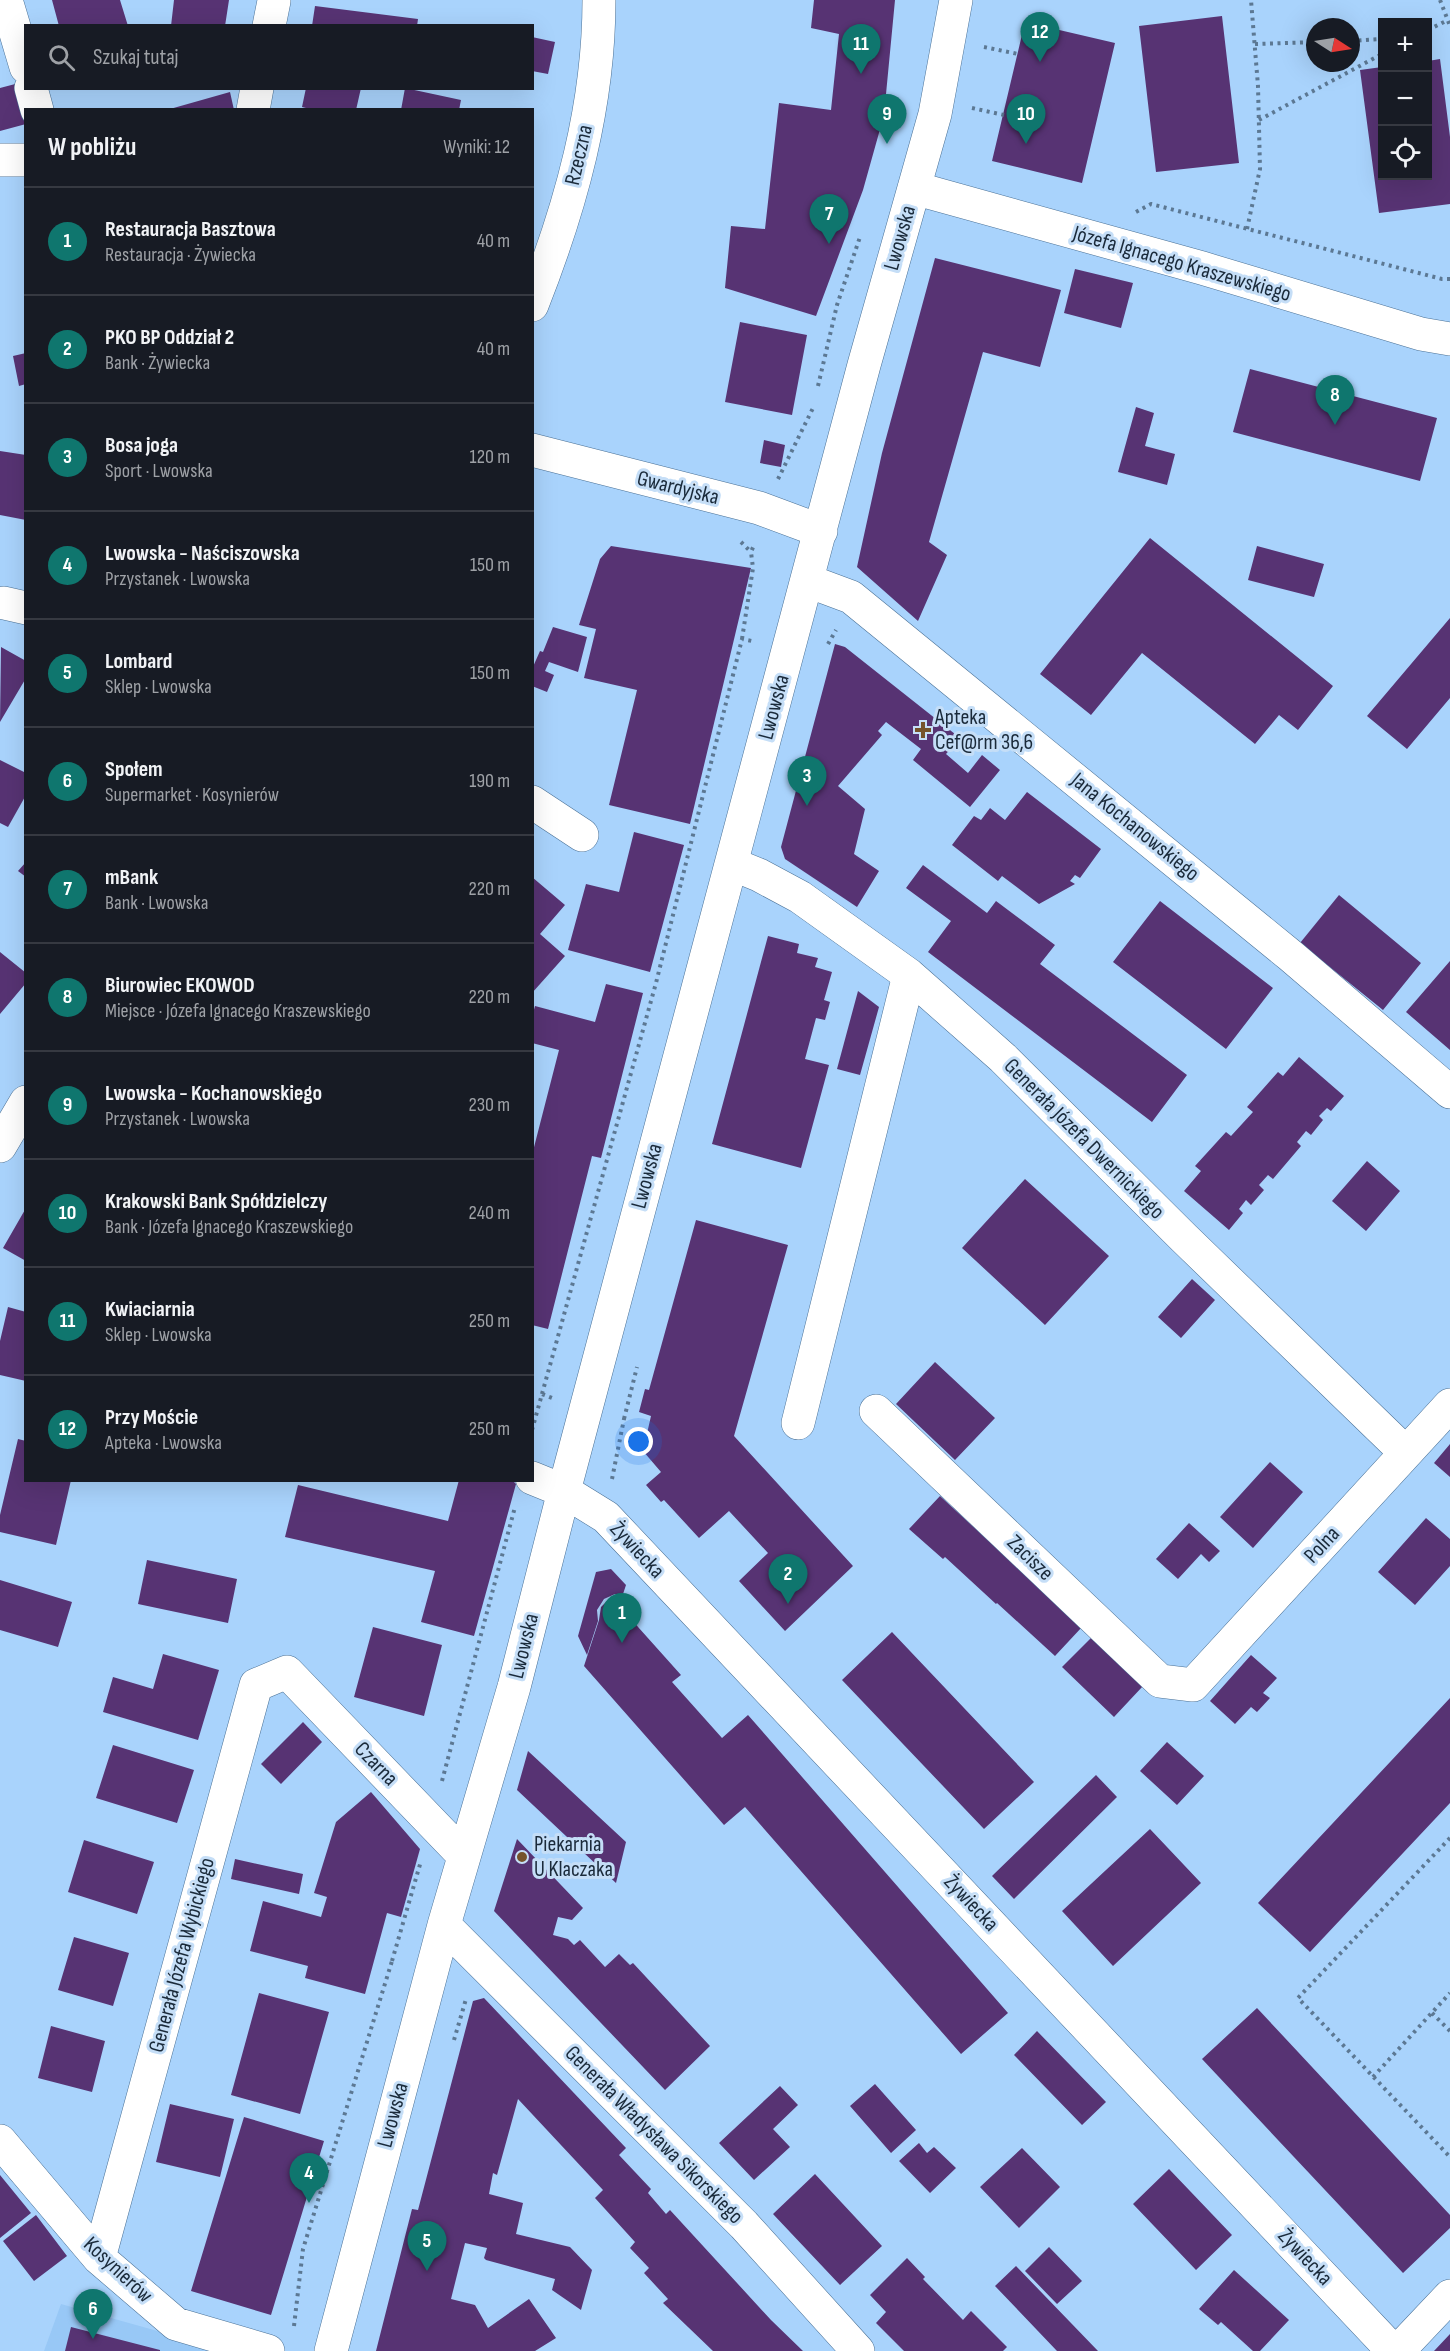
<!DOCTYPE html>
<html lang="pl">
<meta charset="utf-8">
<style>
:root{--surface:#171b24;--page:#20242c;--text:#f1f3f6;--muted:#9ea1a6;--line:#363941;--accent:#0f766e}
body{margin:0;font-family:"Sofia Sans Condensed",sans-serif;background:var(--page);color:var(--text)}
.controls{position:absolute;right:18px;top:18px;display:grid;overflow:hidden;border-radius:0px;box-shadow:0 6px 24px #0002}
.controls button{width:54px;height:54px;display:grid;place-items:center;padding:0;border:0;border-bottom:2px solid var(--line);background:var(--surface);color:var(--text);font:30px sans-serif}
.compass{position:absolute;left:1306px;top:18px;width:54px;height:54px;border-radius:50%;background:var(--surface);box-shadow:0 6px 24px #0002;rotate:102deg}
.you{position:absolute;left:639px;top:1442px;width:21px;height:21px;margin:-15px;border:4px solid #fff;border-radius:50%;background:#1a73e8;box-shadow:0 0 0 9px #1a73e833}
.badge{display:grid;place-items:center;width:39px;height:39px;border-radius:50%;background:var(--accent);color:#fff;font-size:20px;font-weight:700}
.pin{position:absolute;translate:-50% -50px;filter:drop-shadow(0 2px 3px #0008)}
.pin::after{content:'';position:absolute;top:32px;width:21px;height:18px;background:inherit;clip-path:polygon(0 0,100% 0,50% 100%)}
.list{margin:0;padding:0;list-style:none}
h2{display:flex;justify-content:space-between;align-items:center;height:78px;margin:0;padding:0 24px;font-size:26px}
h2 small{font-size:20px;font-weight:400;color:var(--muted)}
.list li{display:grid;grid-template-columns:39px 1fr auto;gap:18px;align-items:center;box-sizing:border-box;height:108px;padding:0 24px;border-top:2px solid var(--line)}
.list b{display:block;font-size:22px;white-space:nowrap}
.list p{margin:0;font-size:20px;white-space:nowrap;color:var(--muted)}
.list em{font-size:20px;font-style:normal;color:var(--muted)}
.icon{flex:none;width:33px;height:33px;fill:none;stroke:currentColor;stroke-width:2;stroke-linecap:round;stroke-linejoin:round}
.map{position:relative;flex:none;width:1450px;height:2351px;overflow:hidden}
.search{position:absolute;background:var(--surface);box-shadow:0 6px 24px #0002;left:24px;top:24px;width:510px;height:66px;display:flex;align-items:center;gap:15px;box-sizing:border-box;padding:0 21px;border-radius:0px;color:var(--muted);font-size:22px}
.panel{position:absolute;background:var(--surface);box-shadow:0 6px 24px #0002;left:24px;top:108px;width:510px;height:1374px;border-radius:0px}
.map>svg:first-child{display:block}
.built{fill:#98c8f6}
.building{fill:#573373}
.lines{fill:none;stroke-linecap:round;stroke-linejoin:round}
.minor-casing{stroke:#4a7196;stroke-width:34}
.path{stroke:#5c7893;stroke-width:4;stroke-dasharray:3 4.5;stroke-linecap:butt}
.minor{stroke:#fff;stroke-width:33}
.poi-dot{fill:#75532b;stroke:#c5def7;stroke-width:2}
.labels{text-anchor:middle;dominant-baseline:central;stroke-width:6;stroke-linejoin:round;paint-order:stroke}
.street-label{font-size:22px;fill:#1a2a3a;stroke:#c5def7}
.poi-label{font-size:22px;fill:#1a2a3a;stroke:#c5def7;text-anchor:start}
</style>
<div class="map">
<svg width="1450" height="2351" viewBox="0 0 1450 2351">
<rect width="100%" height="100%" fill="#a9d3fc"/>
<path class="built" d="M61,2304L229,2351H44Z"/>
<path class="building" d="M52,0H120L128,26H59Z
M174,0H229L225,26H171Z
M814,0H895L884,115L863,190L816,316L725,288L731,226L765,229L779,103L831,110L839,34L811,28Z
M315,6L418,19L417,26H312Z
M1222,16L1239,163L1156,172L1139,26Z
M1025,22L1115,43L1082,183L992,161Z
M532,37L555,42L548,74L532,71Z
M1440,59L1450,137V204L1379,213L1360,70L1382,67V176H1428V61Z
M19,83L26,110V124L0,131V88Z
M306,88H361L356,110H314L302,107Z
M405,88L461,100L459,110H401Z
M230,92L234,110H170V109Z
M935,258L1061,290L1040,367L983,352L929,542L947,555L918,621L857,567L882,453Z
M1075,269L1133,283L1121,328L1064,313Z
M740,322L807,335L792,415L725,402Z
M26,353V384L19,386L13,356Z
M1250,369L1437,418L1420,481L1233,432Z
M1136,407L1154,413L1145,446L1175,454L1167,485L1118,472Z
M764,440L785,445L781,467L760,463Z
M0,451L26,455V520L0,515Z
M1150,538L1333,686L1298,730L1279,715L1255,744L1142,653L1091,715L1040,674Z
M611,546L751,568L690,824L609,805L637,690L584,678L596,629L579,625L600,559Z
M1257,546L1324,564L1314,597L1248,580Z
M1450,618V698L1407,749L1367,716Z
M553,627L587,637L578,672L549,662L545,671L554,675L547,692L532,686V669L540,651L543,652Z
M835,644L845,647L960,738L946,754L968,773L982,755L1000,770L970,807L913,760L921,749L886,722L878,731L882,735L838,786L865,809L854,854L879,871L857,907L785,859L781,847Z
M1,647L26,661V678L0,722Z
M0,760L26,773V795L8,827L0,823Z
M1027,792L1101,849L1080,878L1075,875L1070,881L1075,884L1039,904L1002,876L998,881L952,845L974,816L981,820L990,808L1005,820Z
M634,832L684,845L650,972L568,950L586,884L619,892Z
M26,862V877L18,871Z
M923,865L987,913L996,901L1055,945L1040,964L1187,1075L1152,1122L928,952L951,921L906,888Z
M532,877L565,905L540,934L565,956L532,993Z
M1339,895L1421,963L1383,1010L1300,943Z
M1160,901L1273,988L1226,1049L1113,962Z
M768,936L799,944L797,953L818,958L815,967L832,972L824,1000L830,1002L825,1020L816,1018L805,1059L829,1065L801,1168L712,1144Z
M0,952L26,973V983L0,1014Z
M1450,961V1050L1406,1012Z
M606,984L643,993L601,1158L592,1156L548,1329L532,1325V1155L559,1050L532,1043V1017L535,1006L595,1022Z
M858,991L879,1007L860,1075L837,1069Z
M1299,1057L1344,1096L1331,1111L1327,1108L1319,1116L1323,1120L1311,1135L1306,1131L1297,1142L1301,1146L1273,1179L1268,1175L1259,1185L1264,1190L1251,1205L1246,1200L1239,1209L1243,1213L1229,1230L1184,1191L1201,1171L1195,1166L1226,1132L1231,1136L1253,1112L1247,1107L1278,1072L1283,1076Z
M1367,1161L1400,1191L1366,1231L1332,1201Z
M1025,1179L1109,1256L1045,1325L962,1248Z
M26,1208V1261L3,1248Z
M696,1220L788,1245L734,1436L853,1566L785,1631L739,1581L768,1553L729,1511L699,1538L664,1500L661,1502L646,1485L661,1472L643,1451L651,1416L639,1412L645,1389L649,1390Z
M1192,1279L1215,1300L1181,1338L1158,1317Z
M8,1307L26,1312V1381L0,1375V1341Z
M935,1362L995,1418L955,1460L896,1404Z
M18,1439L26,1441V1480H71L56,1545L0,1532V1515Z
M1450,1444V1477L1434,1463Z
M1270,1462L1303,1492L1253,1548L1220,1517Z
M459,1480H512L516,1484L474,1636L421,1622L435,1571L285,1537L298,1485L448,1521Z
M940,1496L1082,1627L1055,1656L997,1603L996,1604L945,1557L943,1559L909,1529Z
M1426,1518L1450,1539V1566L1415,1605L1378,1572Z
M1189,1523L1220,1551L1209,1562L1201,1554L1178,1579L1156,1559Z
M147,1560L237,1579L228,1623L138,1604Z
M611,1569L626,1585L622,1597L615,1594L604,1599L597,1610L598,1621L587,1655L578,1636L596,1572Z
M0,1580L72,1602L58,1647L0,1630Z
M616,1597L627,1604L630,1618L681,1675L672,1682L722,1738L748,1715L1008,2013L961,2054L745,1807L724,1825L584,1666L599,1620L601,1607L610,1598Z
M373,1627L442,1645L424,1716L354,1697Z
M892,1632L1034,1782L984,1829L842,1680Z
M1092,1637L1143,1686L1114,1717L1062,1667Z
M163,1654L219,1670L198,1740L103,1712L113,1677L153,1689Z
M1251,1655L1277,1678L1263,1693L1270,1698L1257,1712L1251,1707L1235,1724L1210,1701Z
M1450,1698V1803L1310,1952L1258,1903Z
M303,1722L322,1742L281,1784L261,1764Z
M1167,1742L1204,1776L1177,1805L1140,1771Z
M113,1745L194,1770L177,1823L96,1798Z
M528,1751L626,1842L616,1883L517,1790Z
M1096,1775L1117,1797L1014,1899L992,1876Z
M371,1792L420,1849L401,1917L387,1913L365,1994L305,1978L308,1966L250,1951L263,1901L321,1917L327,1897L314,1893L336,1822Z
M1150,1829L1201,1883L1113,1966L1062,1911Z
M517,1839L583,1908L572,1920L558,1917L553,1935L568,1939L574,1945L580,1940L605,1967L619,1954L630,1965L633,1963L710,2046L665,2090L494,1911Z
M84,1840L154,1862L137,1914L68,1892Z
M235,1859L303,1874L299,1894L231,1879Z
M74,1937L129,1953L113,2006L58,1990Z
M259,1993L329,2012L300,2114L231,2095Z
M484,1998L626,2148L619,2155L651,2189L648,2193L666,2214L670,2210L771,2320L803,2351H713L663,2303L668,2299L644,2273L649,2268L630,2248L635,2242L595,2198L603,2190L518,2099L497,2175L493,2173L489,2194L523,2203L516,2234L570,2247L592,2270L581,2310L552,2290L555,2279L486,2260L484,2258L487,2248L465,2243L451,2299L475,2305L488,2328L529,2299L556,2338L535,2351H376L412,2209L418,2210L473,2001Z
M1257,2008L1450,2215V2228L1403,2273L1202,2059Z
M51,2026L105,2041L92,2092L38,2078Z
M1037,2031L1106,2102L1082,2125L1014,2055Z
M875,2084L916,2130L891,2153L850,2106Z
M780,2086L798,2105L773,2129L790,2147L754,2180L719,2143Z
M170,2104L234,2119L220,2177L156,2162Z
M244,2117L324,2141L271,2315L191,2291Z
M919,2143L927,2153L934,2147L956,2168L930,2193L899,2161Z
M1022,2148L1060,2187L1019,2228L980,2187Z
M1169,2169L1232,2235L1196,2270L1133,2204Z
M815,2174L882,2246L840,2285L773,2214Z
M0,2175L31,2213L0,2238Z
M36,2215L67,2256L34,2281L3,2241Z
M1049,2247L1082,2281L1057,2304L1025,2271Z
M907,2258L925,2277L923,2279L963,2320L971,2311L1007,2347L1003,2351H904L876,2323L886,2312L870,2295Z
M1016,2266L1098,2351H1057L995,2286Z
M1234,2270L1289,2320L1260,2351H1253L1221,2322L1218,2325L1199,2309Z
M71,2327L160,2350V2351H65Z
M1450,2334V2351H1434Z"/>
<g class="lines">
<g class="minor-casing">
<path id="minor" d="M6,0L26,67
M269,26L274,1
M31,88L37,110
M253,110L257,88
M0,160H26
M914,188L1202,268L1421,334L1450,339
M532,305C571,206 599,106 599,0
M532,450L759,508L821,531
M808,581L851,597L1291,956L1450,1092
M4,603L26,608
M532,802L582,835
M732,864L759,875L800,897L909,975L1003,1058L1184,1238L1406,1453
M0,1146L26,1102
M876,1411L1160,1681L1193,1685L1450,1405
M798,1423L909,975
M532,1478L564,1491L606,1517L1393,2351
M444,1925L744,2225L858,2351
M0,2141L99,2258L176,2324L268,2351
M99,2258L256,1685L287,1672L464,1856
M331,2351L444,1925L514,1687L564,1491L864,365L935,114L956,0
M1398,2351L1450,2296"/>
</g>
<path class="path" d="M1440,0L1450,26
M1428,30L1448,20
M1351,41L1382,39
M1255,44L1315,42
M984,47L1018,54
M972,108L1004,115
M1259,120L1382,54
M1136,212L1151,204L1442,279H1450
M1247,229L1260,169L1258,86L1251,0
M818,386L837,305L860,237
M778,479L813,408
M741,542L751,552
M742,639L753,568L751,552L754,545
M828,644L836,630
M542,1394L656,983L742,639L752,641
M624,1419L637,1367
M532,1430L542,1394L552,1398
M612,1479L624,1419
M442,1781L515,1507
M1450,1838L1298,1998L1450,2157
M392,1961L421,1861
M1432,2013L1450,2031
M454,2040L466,1999
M1373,2077L1450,1993
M294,2326L303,2249L392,1961"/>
<use href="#minor" class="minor"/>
</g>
<g class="poi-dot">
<path d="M920 721h6v6h6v6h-6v6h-6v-6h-6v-6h6z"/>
<circle cx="522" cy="1857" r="6"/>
</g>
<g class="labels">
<g class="street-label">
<text transform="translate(579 155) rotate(-77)">Rzeczna</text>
<text transform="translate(900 238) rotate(-74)">Lwowska</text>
<text transform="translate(1182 264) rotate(16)">Józefa Ignacego Kraszewskiego</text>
<text transform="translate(678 488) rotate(14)">Gwardyjska</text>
<text transform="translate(774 707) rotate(-75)">Lwowska</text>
<text transform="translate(1135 827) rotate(39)">Jana Kochanowskiego</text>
<text transform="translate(1084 1139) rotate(45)">Generała Józefa Dwernickiego</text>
<text transform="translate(647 1176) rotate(-75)">Lwowska</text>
<text transform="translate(1322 1545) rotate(-47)">Polna</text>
<text transform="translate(637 1550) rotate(47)">Żywiecka</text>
<text transform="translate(1030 1558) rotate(44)">Zacisze</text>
<text transform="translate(524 1646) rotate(-76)">Lwowska</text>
<text transform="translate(376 1764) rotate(46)">Czarna</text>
<text transform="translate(971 1903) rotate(47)">Żywiecka</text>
<text transform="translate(182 1955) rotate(-75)">Generała Józefa Wybickiego</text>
<text transform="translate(393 2115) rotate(-75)">Lwowska</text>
<text transform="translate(654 2135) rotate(45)">Generała Władysława Sikorskiego</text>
<text transform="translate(1305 2257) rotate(47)">Żywiecka</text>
<text transform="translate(118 2270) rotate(43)">Kosynierów</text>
</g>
<g class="poi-label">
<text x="935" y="717">Apteka<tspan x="935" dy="25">Cef@rm 36,6</tspan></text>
<text x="534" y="1844">Piekarnia<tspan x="534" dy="25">U Klaczaka</tspan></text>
</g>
</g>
</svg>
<div class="controls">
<button>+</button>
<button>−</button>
<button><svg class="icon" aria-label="locate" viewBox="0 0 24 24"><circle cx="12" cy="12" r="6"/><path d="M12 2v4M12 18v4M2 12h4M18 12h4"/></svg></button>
</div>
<svg class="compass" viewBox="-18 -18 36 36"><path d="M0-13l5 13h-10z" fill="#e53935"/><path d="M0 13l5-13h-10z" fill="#9ea1a6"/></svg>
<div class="you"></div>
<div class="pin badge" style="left:622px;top:1643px">1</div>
<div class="pin badge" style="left:788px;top:1604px">2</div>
<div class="pin badge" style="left:807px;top:806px">3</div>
<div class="pin badge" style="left:309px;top:2203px">4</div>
<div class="pin badge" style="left:427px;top:2271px">5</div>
<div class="pin badge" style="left:93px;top:2339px">6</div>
<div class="pin badge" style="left:829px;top:244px">7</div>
<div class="pin badge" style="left:1335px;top:425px">8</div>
<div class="pin badge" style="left:887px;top:144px">9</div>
<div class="pin badge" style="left:1026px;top:144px">10</div>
<div class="pin badge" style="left:861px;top:74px">11</div>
<div class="pin badge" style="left:1040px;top:62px">12</div>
<div class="search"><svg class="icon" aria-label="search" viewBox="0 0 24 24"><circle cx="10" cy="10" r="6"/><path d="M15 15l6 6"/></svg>Szukaj tutaj</div>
<section class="panel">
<h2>W pobliżu<small>Wyniki: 12</small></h2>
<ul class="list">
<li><span class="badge">1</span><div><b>Restauracja Basztowa</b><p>Restauracja · Żywiecka</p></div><em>40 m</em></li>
<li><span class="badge">2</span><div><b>PKO BP Oddział 2</b><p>Bank · Żywiecka</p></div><em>40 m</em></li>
<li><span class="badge">3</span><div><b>Bosa joga</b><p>Sport · Lwowska</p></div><em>120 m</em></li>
<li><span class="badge">4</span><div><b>Lwowska - Naściszowska</b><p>Przystanek · Lwowska</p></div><em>150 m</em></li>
<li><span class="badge">5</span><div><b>Lombard</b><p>Sklep · Lwowska</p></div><em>150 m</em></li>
<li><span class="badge">6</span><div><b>Społem</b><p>Supermarket · Kosynierów</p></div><em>190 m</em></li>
<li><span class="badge">7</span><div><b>mBank</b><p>Bank · Lwowska</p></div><em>220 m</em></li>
<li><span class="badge">8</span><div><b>Biurowiec EKOWOD</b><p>Miejsce · Józefa Ignacego Kraszewskiego</p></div><em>220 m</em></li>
<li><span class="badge">9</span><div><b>Lwowska - Kochanowskiego</b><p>Przystanek · Lwowska</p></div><em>230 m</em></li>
<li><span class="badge">10</span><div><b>Krakowski Bank Spółdzielczy</b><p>Bank · Józefa Ignacego Kraszewskiego</p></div><em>240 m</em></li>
<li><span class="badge">11</span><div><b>Kwiaciarnia</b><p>Sklep · Lwowska</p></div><em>250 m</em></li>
<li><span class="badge">12</span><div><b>Przy Moście</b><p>Apteka · Lwowska</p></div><em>250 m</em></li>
</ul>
</section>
</div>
